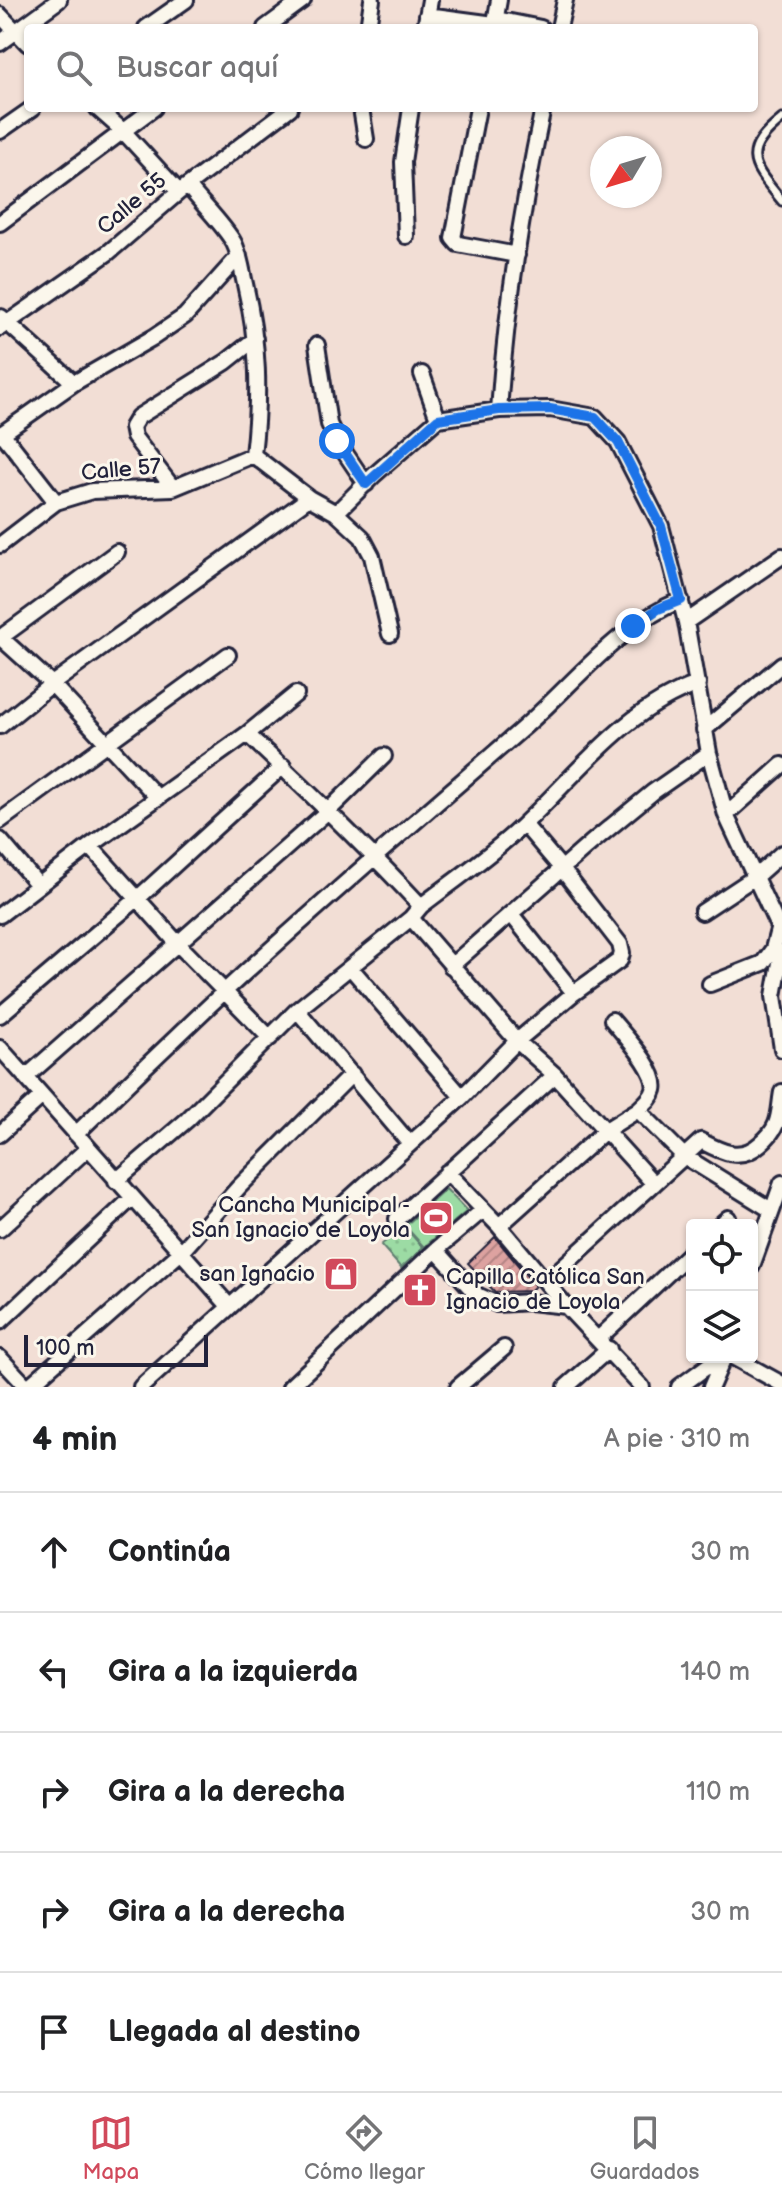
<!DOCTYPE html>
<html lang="es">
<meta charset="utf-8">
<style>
:root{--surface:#fff;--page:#f2f2f2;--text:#202124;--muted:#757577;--line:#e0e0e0;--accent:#d1495b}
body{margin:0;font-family:"Balsamiq Sans",sans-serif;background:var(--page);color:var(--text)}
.controls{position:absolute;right:24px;bottom:24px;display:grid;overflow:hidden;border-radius:8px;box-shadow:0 2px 6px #0004}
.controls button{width:72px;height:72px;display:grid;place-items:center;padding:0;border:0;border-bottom:2px solid var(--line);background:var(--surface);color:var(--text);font:40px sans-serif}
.compass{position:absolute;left:590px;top:136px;width:72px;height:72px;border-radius:50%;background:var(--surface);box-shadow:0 2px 6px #0004;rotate:232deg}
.scale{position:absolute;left:24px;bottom:20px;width:184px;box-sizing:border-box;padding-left:8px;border:4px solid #22223b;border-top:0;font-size:22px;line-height:28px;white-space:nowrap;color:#22223b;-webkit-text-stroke:6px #fbf7ec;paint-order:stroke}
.stop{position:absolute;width:24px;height:24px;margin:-18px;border:6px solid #1a73e8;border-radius:50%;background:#fff}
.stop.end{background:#1a73e8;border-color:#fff;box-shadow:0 2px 8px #0008}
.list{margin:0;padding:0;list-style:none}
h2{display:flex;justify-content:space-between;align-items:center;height:104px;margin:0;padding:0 32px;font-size:34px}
h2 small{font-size:26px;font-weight:400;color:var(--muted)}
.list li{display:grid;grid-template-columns:52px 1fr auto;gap:24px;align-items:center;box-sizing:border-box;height:120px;padding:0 32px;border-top:2px solid var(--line)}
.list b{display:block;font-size:30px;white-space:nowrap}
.list em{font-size:26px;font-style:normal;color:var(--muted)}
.icon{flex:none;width:44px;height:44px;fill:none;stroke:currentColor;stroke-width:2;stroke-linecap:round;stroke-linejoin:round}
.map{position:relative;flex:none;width:782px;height:1387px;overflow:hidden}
.search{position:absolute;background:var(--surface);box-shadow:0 2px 6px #0004;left:24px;right:24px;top:24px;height:88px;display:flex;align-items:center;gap:20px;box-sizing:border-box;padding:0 28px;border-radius:8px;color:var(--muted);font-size:30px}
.sheet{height:704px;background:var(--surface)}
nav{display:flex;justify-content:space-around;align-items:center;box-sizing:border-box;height:112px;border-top:2px solid var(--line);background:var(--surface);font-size:22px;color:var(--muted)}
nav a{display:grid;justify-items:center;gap:4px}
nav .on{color:var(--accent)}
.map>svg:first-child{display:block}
.grass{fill:url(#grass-dots);stroke:#5f7e70;stroke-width:2}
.garden{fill:#9cdba4;stroke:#5f7e70;stroke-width:2}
.building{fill:url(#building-hatch);stroke:#22223b;stroke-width:2}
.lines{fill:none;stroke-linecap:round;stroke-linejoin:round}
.service-casing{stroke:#22223b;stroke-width:13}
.minor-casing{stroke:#22223b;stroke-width:20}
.service{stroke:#fbf7ec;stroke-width:7}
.minor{stroke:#fbf7ec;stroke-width:14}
.route{stroke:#1a73e8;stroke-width:10}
.labels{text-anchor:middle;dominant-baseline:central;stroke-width:6;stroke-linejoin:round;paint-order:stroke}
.street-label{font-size:22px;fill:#22223b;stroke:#fbf7ec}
.poi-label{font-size:22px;fill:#22223b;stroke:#fbf7ec;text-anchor:end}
</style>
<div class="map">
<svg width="782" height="1387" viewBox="0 0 782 1387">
<defs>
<pattern id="grass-dots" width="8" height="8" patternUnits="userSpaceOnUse" patternTransform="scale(2)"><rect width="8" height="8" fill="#9cdba4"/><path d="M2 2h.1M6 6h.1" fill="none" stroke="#86bc8e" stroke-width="1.8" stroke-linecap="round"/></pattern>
<pattern id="building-hatch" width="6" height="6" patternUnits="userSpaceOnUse" patternTransform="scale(2)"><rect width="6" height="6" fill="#dda2a0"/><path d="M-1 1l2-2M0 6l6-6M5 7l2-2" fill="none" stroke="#b38484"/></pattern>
</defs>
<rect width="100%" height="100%" fill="#f2ded5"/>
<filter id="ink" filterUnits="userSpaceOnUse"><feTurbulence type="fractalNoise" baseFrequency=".0125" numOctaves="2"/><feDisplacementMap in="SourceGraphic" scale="16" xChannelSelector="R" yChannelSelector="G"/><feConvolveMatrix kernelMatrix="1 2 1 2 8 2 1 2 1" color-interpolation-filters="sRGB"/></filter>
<g filter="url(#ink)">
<path class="grass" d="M404,1226L423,1248L401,1268L381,1245Z"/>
<path class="garden" d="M446,1189L467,1211L424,1247L405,1226Z"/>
<path class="building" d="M495,1237L535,1286L530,1291L495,1292L468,1263Z"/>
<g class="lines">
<g class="service-casing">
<path id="service" d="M782,119C739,154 753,165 782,201"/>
</g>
<g class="minor-casing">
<path id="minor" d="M0,15L28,44
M427,15L494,24
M496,19L541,28
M146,28L186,0
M265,28L303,0
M368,28L372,0
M425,28L430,0
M494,28L499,0
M559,28L565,0
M0,43L59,0
M97,108L123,131L179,192
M361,108L366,139
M478,108L453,238L458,244L517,255
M0,131L33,108
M188,186C201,203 224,225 234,243C240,255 242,271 245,284C259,344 260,394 253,455
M0,223L154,108
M406,236L403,162L411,108
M0,328L109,252L179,192L290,108
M317,345L329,424L337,441L366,484
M422,374L438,419
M74,383L154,337L185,316L239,256
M499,410C506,309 522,208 543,108
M2,433L56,502
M0,435L74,383L1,317
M173,488L134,437L132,427L138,417L226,362L255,339
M336,513L362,537L372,556L390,634
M0,545L56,502L92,491L173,488L253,455L309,498L336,513L374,475L438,419L499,410L550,409L595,417L618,442L661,526L686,622L709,753L726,815L782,935
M686,622L782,556
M0,637L52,684L158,798
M0,638L117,552
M0,726L52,684L309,498
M704,730L782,664
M247,734L296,694
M726,815L782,765
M0,821L228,655
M0,840L38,885
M90,846L179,945L270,1038
M702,912L755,877L782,853
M511,914L574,993
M0,915L90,846L247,734C307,790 366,847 421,906
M411,918L517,1041L555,1075L654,1184
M782,952L774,996L782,1049
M451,966L591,843L653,792L709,753
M350,967L462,1097
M710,984L763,963L773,949L779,926
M297,1010L410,1144
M0,1015L137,899L283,766
M612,1020C624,1035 659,1071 654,1090C652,1098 644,1104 638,1110
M0,1048L229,1306
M26,1077L328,811L384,756
M0,1134L42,1096
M76,1134C125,1086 175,1038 225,991C322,901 422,816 522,729C573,685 617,626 681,600
M447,1172L499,1226L566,1306L642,1387
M116,1181L187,1120L297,1010L411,918L421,906C455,880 491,855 522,826C577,775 624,709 698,684
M397,1219L555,1075
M720,1225L728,1218
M499,1226L606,1130L638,1110L684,1156L771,1210
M0,1229L88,1148
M436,1250L477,1295L497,1304L530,1302L566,1306
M752,1266L782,1183
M547,1281L701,1141C722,1152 740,1162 760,1144C766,1139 773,1132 776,1124C780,1115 780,1102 782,1092
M0,1322L132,1198
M598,1339L692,1251
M733,1357L782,1384
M0,1358L27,1387
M28,1387L181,1252L239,1187L352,1074
M141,1387L462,1097L517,1041L574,993L620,960L622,953L620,944L562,869L524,824
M290,1387L436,1250L483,1210
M458,1387L504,1348
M566,1387L609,1349
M679,1387L720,1357
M711,1387L724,1357"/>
</g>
<use href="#service" class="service"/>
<use href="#minor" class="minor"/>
</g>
</g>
<g class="lines" filter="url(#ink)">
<path class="route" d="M337,441L366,484L438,419L499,410L550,409L595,417L618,442L661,526L681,600L658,609L633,626"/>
</g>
<defs>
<g id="stadium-square" transform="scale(1.8)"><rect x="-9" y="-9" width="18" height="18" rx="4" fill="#d1495b" stroke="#fbf7ec"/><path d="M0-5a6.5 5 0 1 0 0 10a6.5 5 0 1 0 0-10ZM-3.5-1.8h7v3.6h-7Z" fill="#fff"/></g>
<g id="shop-square" transform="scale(1.8)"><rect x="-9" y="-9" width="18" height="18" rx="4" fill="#d1495b" stroke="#fbf7ec"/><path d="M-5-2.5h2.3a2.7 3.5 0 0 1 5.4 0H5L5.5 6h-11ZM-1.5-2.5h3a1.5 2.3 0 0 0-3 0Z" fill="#fff"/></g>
<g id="church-square" transform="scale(1.8)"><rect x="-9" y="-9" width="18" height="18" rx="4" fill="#d1495b" stroke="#fbf7ec"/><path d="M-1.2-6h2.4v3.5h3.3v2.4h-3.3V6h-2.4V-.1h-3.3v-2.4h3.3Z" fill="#fff"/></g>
</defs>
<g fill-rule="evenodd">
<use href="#stadium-square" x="436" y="1218"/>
<use href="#shop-square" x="341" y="1274"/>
<use href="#church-square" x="420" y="1290"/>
</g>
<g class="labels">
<g class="street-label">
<text transform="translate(132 204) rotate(-40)">Calle 55</text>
<text transform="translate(121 470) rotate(-5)">Calle 57</text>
</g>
<g class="poi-label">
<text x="410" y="1205">Cancha Municipal -<tspan x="410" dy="25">San Ignacio de Loyola</tspan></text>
<text x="315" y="1274">san Ignacio</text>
<text x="446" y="1277" text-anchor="start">Capilla Católica San<tspan x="446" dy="25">Ignacio de Loyola</tspan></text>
</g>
</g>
</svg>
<div class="controls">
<button><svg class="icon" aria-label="locate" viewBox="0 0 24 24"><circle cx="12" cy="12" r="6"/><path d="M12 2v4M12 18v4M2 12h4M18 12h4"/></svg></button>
<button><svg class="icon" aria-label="layers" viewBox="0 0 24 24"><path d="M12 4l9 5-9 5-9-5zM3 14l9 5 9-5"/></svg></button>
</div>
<svg class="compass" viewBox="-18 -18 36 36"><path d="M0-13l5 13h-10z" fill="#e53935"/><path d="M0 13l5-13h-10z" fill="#757577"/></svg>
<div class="scale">100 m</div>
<div class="stop" style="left:337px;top:441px"></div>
<div class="stop end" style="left:633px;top:626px"></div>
<div class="search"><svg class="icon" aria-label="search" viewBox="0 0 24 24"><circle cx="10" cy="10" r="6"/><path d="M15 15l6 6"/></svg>Buscar aquí</div>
</div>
<section class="sheet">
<h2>4 min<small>A pie · 310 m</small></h2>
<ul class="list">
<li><svg class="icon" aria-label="ahead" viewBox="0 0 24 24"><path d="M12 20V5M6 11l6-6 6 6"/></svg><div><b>Continúa</b></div><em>30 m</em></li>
<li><svg class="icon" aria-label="left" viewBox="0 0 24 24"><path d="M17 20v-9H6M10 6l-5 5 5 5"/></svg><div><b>Gira a la izquierda</b></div><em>140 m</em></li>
<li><svg class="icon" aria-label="right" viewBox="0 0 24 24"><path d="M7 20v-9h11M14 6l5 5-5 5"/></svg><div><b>Gira a la derecha</b></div><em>110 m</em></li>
<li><svg class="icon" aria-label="right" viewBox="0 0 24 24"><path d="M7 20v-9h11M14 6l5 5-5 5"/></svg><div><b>Gira a la derecha</b></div><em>30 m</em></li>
<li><svg class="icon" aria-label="arrive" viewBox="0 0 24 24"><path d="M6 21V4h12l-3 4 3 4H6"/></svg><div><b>Llegada al destino</b></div></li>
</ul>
</section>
<nav>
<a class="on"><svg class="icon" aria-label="map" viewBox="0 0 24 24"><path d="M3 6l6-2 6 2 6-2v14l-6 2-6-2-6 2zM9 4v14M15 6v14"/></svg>Mapa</a>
<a><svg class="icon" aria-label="directions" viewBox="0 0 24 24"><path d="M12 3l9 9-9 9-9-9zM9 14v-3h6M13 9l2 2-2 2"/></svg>Cómo llegar</a>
<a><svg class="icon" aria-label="saved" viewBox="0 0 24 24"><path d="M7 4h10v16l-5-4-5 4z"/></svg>Guardados</a>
</nav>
